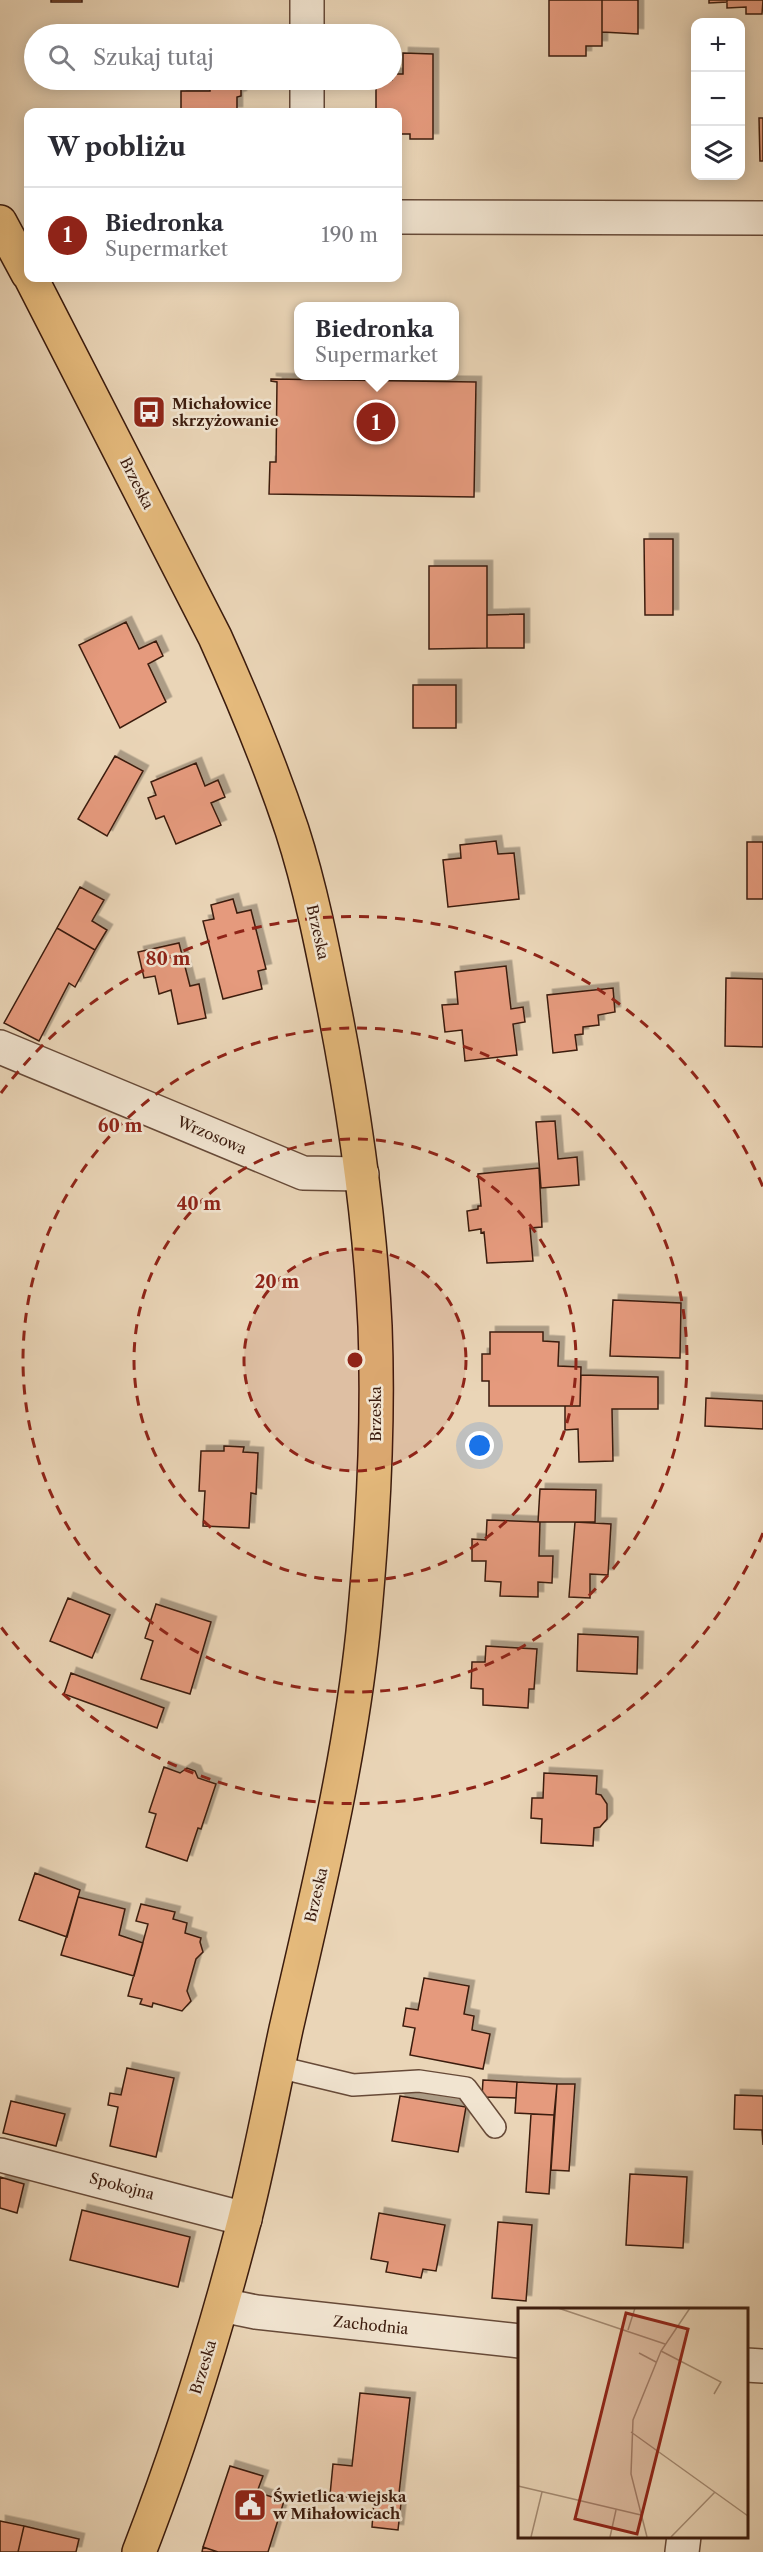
<!DOCTYPE html>
<html lang="pl">
<meta charset="utf-8">
<style>
:root{--surface:#fff;--page:#f2f2f3;--text:#2b2b33;--muted:#7c7c81;--line:#e1e1e2;--accent:#8f2418}
body{margin:0;font-family:"Libre Caslon Text",serif;background:var(--page);color:var(--text)}
.controls{position:absolute;right:18px;top:18px;display:grid;overflow:hidden;border-radius:12px;box-shadow:0 3px 15px #0003}
.controls button{width:54px;height:54px;display:grid;place-items:center;padding:0;border:0;border-bottom:2px solid var(--line);background:var(--surface);color:var(--text);font:30px sans-serif}
.you{position:absolute;left:480px;top:1446px;width:21px;height:21px;margin:-15px;border:4px solid #fff;border-radius:50%;background:#1a73e8;box-shadow:0 0 0 9px #1a73e833}
.badge{display:grid;place-items:center;width:39px;height:39px;border-radius:50%;background:var(--accent);color:#fff;font-size:20px;font-weight:700}
.pin{position:absolute;translate:-50% -50%;border:3px solid #fff;box-shadow:0 2px 6px #0006}
.popup{position:absolute;left:294px;top:302px;width:165px;height:78px;box-sizing:border-box;display:grid;place-content:center;border-radius:12px;background:var(--surface);filter:drop-shadow(0 2px 4px #0005);font-size:20px;white-space:nowrap;color:var(--muted)}
.popup b{font-size:22px;color:var(--text)}
.popup::after{content:'';position:absolute;left:50%;top:100%;margin-left:-12px;border:12px solid transparent;border-top-color:var(--surface)}
.list{margin:0;padding:0;list-style:none}
h2{display:flex;justify-content:space-between;align-items:center;height:78px;margin:0;padding:0 24px;font-size:26px}
h2 small{font-size:20px;font-weight:400;color:var(--muted)}
.list li{display:grid;grid-template-columns:39px 1fr auto;gap:18px;align-items:center;box-sizing:border-box;height:96px;padding:0 24px;border-top:2px solid var(--line)}
.list b{display:block;font-size:22px;white-space:nowrap}
.list p{margin:0;font-size:20px;white-space:nowrap;color:var(--muted)}
.list em{font-size:20px;font-style:normal;color:var(--muted)}
.icon{flex:none;width:33px;height:33px;fill:none;stroke:currentColor;stroke-width:2;stroke-linecap:round;stroke-linejoin:round}
.map{position:relative;flex:none;width:763px;height:2552px;overflow:hidden}
.search{position:absolute;background:var(--surface);box-shadow:0 3px 15px #0003;left:24px;top:24px;width:378px;height:66px;display:flex;align-items:center;gap:15px;box-sizing:border-box;padding:0 21px;border-radius:33px;color:var(--muted);font-size:22px}
.panel{position:absolute;background:var(--surface);box-shadow:0 3px 15px #0003;left:24px;top:108px;width:378px;height:174px;border-radius:12px}
.map>svg:first-child{display:block}
.building{fill:#e59a7d;stroke:#3b1b0d;stroke-width:1.5;filter:url(#shadow)}
.lines{fill:none;stroke-linecap:round;stroke-linejoin:round}
.lane-casing{stroke:#674a38;stroke-width:24}
.street-casing{stroke:#674a38;stroke-width:36}
.primary-casing{stroke:#3b1b0d;stroke-width:36}
.lane{stroke:#f1e4d0;stroke-width:21}
.street{stroke:#f1e4d0;stroke-width:33}
.primary{stroke:#e5ba7c;stroke-width:33}
.ring{fill:none;stroke:#8f2418;stroke-width:3;stroke-dasharray:10 8}
.labels{text-anchor:middle;dominant-baseline:central;stroke-width:5;stroke-linejoin:round;paint-order:stroke}
.poi-label{font-size:15px;font-weight:bold;fill:#3b1b0d;stroke:#f1e4d0;text-anchor:start}
.street-label{font-size:15px;fill:#3b1b0d;stroke:#f1e4d0}
.inset-road{fill:none;stroke:#a48b73;stroke-width:1.5}
.view{fill:#8f2418;fill-opacity:0.15;stroke:#8f2418;stroke-width:3}
.inset-edge{fill:none;stroke:#3b1b0d;stroke-width:3}
.centre{fill:#8f2418;stroke:#f1e4d0;stroke-width:3}
.ring-label{font-size:18px;text-anchor:middle;font-weight:bold;fill:#8f2418;stroke:#f1e4d0;stroke-width:5;stroke-linejoin:round;paint-order:stroke}
</style>
<div class="map">
<svg width="763" height="2552" viewBox="0 0 763 2552">
<defs>
<filter id="shadow"><feDropShadow dx="5.5" dy="-5.5" stdDeviation="0" flood-color="#0004"/></filter>
</defs>
<rect width="100%" height="100%" fill="#ead5b7"/>
<filter id="stains"><feTurbulence type="fractalNoise" baseFrequency=".00333" numOctaves="4"/><feColorMatrix values="0 0 0 0 .2 0 0 0 0 .09 0 0 0 0 .02 0 0 0 .5 -.17"/></filter>
<radialGradient id="worn" r=".72"><stop offset=".6" stop-color="#630" stop-opacity="0"/><stop offset="1" stop-color="#630" stop-opacity=".3"/></radialGradient>
<path class="building" d="M51,0H82V2H51Z
M549,0H602V46H586V56H549Z
M602,0H638V34L602,32Z
M709,0H727V2L709,3Z
M727,0H763L762,14H746V7L727,8Z
M403,53L433,54V139H410V134H398V112H376V80H392V74H403Z
M210,86H241V96L237,97V112H181V91H210Z
M759,118H763V161H760Z
M271,379L476,382L474,497L269,494L270,462H276L277,382L271,381Z
M644,539H673V615H645Z
M429,566H487V648L429,649Z
M524,614V648H487V615Z
M126,622L139,649L156,641L163,656L148,664L166,702L120,728L79,645Z
M413,685H456V728H413Z
M115,756L143,771L107,836L78,819Z
M196,763L205,786L218,780L225,797L211,803L221,825L176,844L164,816L156,819L148,798L156,795L151,782Z
M496,841L498,854L514,853L519,899L448,907L443,860L461,858L460,845Z
M747,842H763V899H747Z
M80,887L104,900L92,921L107,930L95,950L57,928Z
M233,899L237,913L251,910L266,969L258,971L262,989L223,999L203,921L214,919L211,905Z
M57,928L95,950L75,987L69,983L39,1041L4,1023Z
M179,943L190,986L199,984L206,1018L178,1024L171,990L159,994L155,976L144,978L138,952Z
M506,966L511,1009L523,1007L525,1022L513,1024L517,1055L465,1061L462,1030L445,1032L442,1005L458,1004L455,972Z
M726,978L763,979V1047L725,1046Z
M613,988L615,1012L598,1015L599,1025L583,1027V1034L575,1035L577,1050L553,1053L547,995Z
M555,1121L558,1159L577,1157L579,1185L541,1188L536,1122Z
M539,1168L542,1227L530,1228L533,1261L487,1263L484,1232L481,1233V1229L469,1231L467,1211L478,1209V1206H481L478,1174Z
M613,1300L681,1303L680,1358L610,1356Z
M490,1332H543V1341L559,1342L558,1366L581,1367L580,1406H489V1381H482V1354H490Z
M581,1375L658,1377V1409H612L613,1461L579,1462L578,1429L565,1430V1406H580Z
M706,1398L763,1401V1429L705,1426Z
M224,1446L244,1447L243,1452L258,1453L256,1494L251,1493L249,1528L203,1526L205,1491H199L201,1451H224Z
M540,1489L596,1490L595,1522H538Z
M487,1520L540,1522L539,1556H553L552,1583L538,1582V1597L500,1596L501,1582L485,1581L486,1561H472V1539L486,1540Z
M575,1522L611,1524L608,1575L590,1574V1598L569,1597Z
M68,1598L110,1615L92,1658L50,1641Z
M156,1604L211,1622L190,1694L141,1679L153,1641L145,1638Z
M578,1634L638,1637L637,1674L577,1671Z
M486,1646L537,1649L534,1689H529L528,1708L483,1705V1689L471,1688L472,1662H485Z
M71,1673L164,1708L157,1728L64,1694Z
M164,1767L180,1773L187,1768L195,1771L198,1778L216,1784L201,1829L198,1828L187,1861L146,1847L156,1814L149,1812Z
M544,1773L597,1776L596,1794L601,1795L607,1804V1819L600,1827L594,1828L593,1846L541,1843L542,1819L531,1818L532,1798H543Z
M35,1873L80,1890L67,1937L19,1920Z
M78,1897L125,1909L119,1935L143,1943L134,1976L61,1955Z
M141,1904L175,1912L173,1919L187,1923L185,1933L201,1938L200,1942L203,1952L196,1959L187,1991L191,2001L182,2011L153,2003L152,2007L140,2004L142,1999L128,1996L148,1924L136,1921Z
M424,1978L469,1986L464,2014L474,2016L472,2030L490,2034L483,2069L410,2055L415,2028L403,2026L406,2008L418,2010Z
M127,2068L174,2078L156,2157L110,2146L118,2107L108,2105L110,2093L121,2095Z
M483,2080L517,2082L516,2098L482,2097Z
M517,2082L557,2084L554,2115L515,2113Z
M557,2084H575L569,2171L551,2170Z
M735,2095L763,2096V2145L762,2130L734,2129Z
M400,2096L466,2107L458,2152L392,2141Z
M11,2101L65,2114L56,2146L3,2133Z
M531,2114L554,2115L549,2194L526,2192Z
M630,2174L687,2177L683,2248L626,2245Z
M0,2177L24,2184L17,2213L0,2208Z
M82,2210L190,2237L178,2287L70,2260Z
M379,2213L445,2225L436,2271L423,2269L421,2278L386,2272L388,2262L371,2259Z
M498,2222L532,2225L526,2301L492,2298Z
M360,2393L410,2398L398,2502L401,2503L398,2530L372,2527L374,2500L330,2495L333,2464L352,2466Z
M230,2466L263,2476L257,2492L284,2501L268,2552H218L203,2547Z
M0,2521L24,2526L18,2552H0Z
M24,2526L79,2539L76,2552H18Z
M203,2547L218,2552H202Z"/>
<g class="lines">
<g class="lane-casing">
<path id="lane" d="M278,2067L353,2085L419,2081L466,2088L495,2127"/>
</g>
<g class="street-casing">
<path id="street" d="M307,34V0
M307,112V80
M398,217L763,218
M0,1047L303,1173L362,1174
M0,2155L245,2219
M222,2305L256,2312L520,2341
M746,2365L763,2366
M682,2552L684,2536"/>
</g>
<g class="primary-casing">
<path id="primary" d="M0,222L28,274
M31,278L215,637C243,699 270,764 292,830C311,889 323,951 335,1012C355,1115 370,1220 375,1326C379,1428 373,1530 363,1632C349,1766 316,1898 286,2029C272,2094 260,2159 244,2222C215,2334 181,2444 139,2552"/>
</g>
<use href="#lane" class="lane"/>
<use href="#street" class="street"/>
<use href="#primary" class="primary"/>
</g>
<circle cx="355" cy="1360" r="111" fill="#8f2418" fill-opacity=".12"/>
<g class="ring">
<circle cx="355" cy="1360" r="111"/>
<circle cx="355" cy="1360" r="221"/>
<circle cx="355" cy="1360" r="332"/>
<path d="M763 1533A443 443 0 0 1 1 1627M1 1093A443 443 0 0 1 763 1187"/>
</g>
<defs>
<g id="bus-square" transform="scale(1.725)"><rect x="-9" y="-9" width="18" height="18" rx="4" fill="#8f2418" stroke="#f1e4d0"/><path d="M-5-6H5V4H4V6H2V4H-2V6H-4V4H-5ZM-3.5-4V0h7V-4ZM-3.5 1.2v1.5H-2V1.2ZM2 1.2v1.5H3.5V1.2Z" fill="#fff"/></g>
<g id="civic-square" transform="scale(1.725)"><rect x="-9" y="-9" width="18" height="18" rx="4" fill="#8f2418" stroke="#f1e4d0"/><path d="M-.6-6.5H3V-4.5H.6V-3L4-1V1h2V6H-6V1h2V-1L-.6-3ZM-1.2 2.5V6h2.4V2.5Z" fill="#fff"/></g>
</defs>
<g fill-rule="evenodd">
<use href="#bus-square" x="149" y="412"/>
<use href="#civic-square" x="250" y="2505"/>
</g>
<g class="labels">
<g class="poi-label">
<text x="172" y="403">Michałowice<tspan x="172" dy="17">skrzyżowanie</tspan></text>
<text x="273" y="2496">Świetlica wiejska<tspan x="273" dy="17">w Mihałowicach</tspan></text>
</g>
<g class="street-label">
<text transform="translate(137 483) rotate(63)">Brzeska</text>
<text transform="translate(318 932) rotate(77)">Brzeska</text>
<text transform="translate(212 1135) rotate(23)">Wrzosowa</text>
<text transform="translate(375 1414) rotate(-90)">Brzeska</text>
<text transform="translate(316 1895) rotate(-77)">Brzeska</text>
<text transform="translate(122 2186) rotate(15)">Spokojna</text>
<text transform="translate(371 2325) rotate(6)">Zachodnia</text>
<text transform="translate(203 2367) rotate(-73)">Brzeska</text>
</g>
</g>
<g transform="translate(518 2308)">
<rect width="230" height="230" fill="#ead5b7"/>
<path class="inset-road" d="M40,0L147,36M110,22L117,0M143,43L203,74L196,86M121,45L138,54M113,124L230,208M0,178L123,207M13,229L24,184M92,229L98,202M129,229L113,166L115,112L143,43L172,0M153,229L197,184"/>
<path class="view" d="M108,5L170,21L119,226L57,211Z"/>
<rect width="230" height="230" class="inset-edge"/>
</g>
<circle cx="355" cy="1360" r="9" class="centre"/>
<g class="ring-label">
<text x="168" y="965">80 m</text>
<text x="120" y="1132">60 m</text>
<text x="199" y="1210">40 m</text>
<text x="277" y="1288">20 m</text>
</g>
<rect width="100%" height="100%" filter="url(#stains)"/>
<rect width="100%" height="100%" fill="url(#worn)"/>
</svg>
<div class="controls">
<button>+</button>
<button>−</button>
<button><svg class="icon" aria-label="layers" viewBox="0 0 24 24"><path d="M12 4l9 5-9 5-9-5zM3 14l9 5 9-5"/></svg></button>
</div>
<div class="you"></div>
<div class="pin badge" style="left:376px;top:422px">1</div>
<div class="popup"><b>Biedronka</b>Supermarket</div>
<div class="search"><svg class="icon" aria-label="search" viewBox="0 0 24 24"><circle cx="10" cy="10" r="6"/><path d="M15 15l6 6"/></svg>Szukaj tutaj</div>
<section class="panel">
<h2>W pobliżu<small></small></h2>
<ul class="list">
<li><span class="badge">1</span><div><b>Biedronka</b><p>Supermarket</p></div><em>190 m</em></li>
</ul>
</section>
</div>
